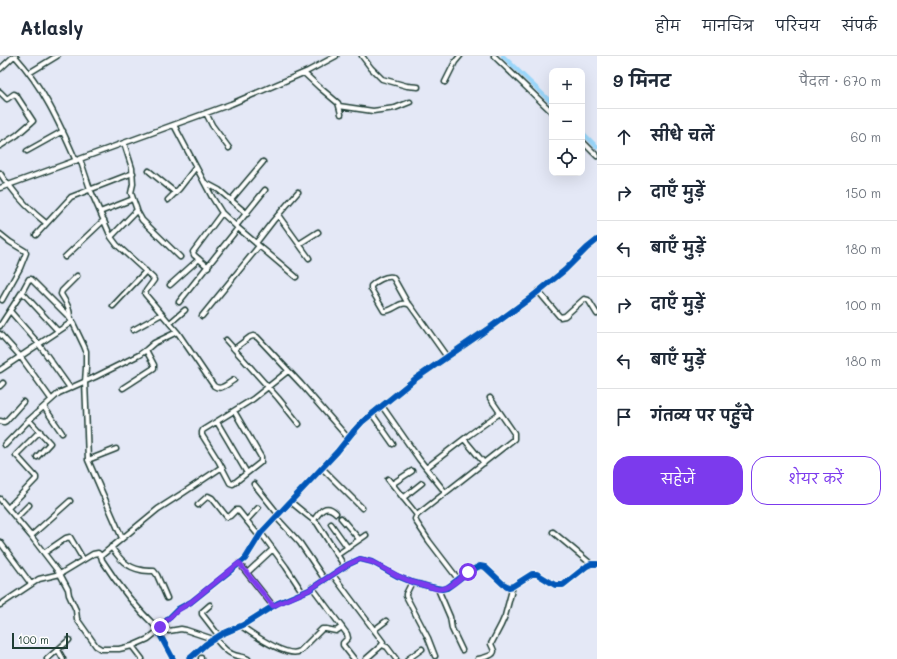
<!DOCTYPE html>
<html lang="hi">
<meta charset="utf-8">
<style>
:root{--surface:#fff;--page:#f2f2f3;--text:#1f2937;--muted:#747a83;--line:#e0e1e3;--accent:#7c3aed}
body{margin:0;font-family:Mali,"Playpen Sans Deva",sans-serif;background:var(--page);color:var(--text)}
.controls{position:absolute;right:12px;top:12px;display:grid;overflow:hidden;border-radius:8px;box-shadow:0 4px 16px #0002}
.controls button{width:36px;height:36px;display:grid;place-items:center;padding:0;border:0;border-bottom:1px solid var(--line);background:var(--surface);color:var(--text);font:20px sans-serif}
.scale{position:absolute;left:12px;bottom:10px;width:56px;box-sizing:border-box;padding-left:4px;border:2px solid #1f3d34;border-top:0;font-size:11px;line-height:14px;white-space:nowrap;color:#1f3d34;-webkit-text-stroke:3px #fff;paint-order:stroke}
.stop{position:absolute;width:12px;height:12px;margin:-9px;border:3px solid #7c3aed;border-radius:50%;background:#fff}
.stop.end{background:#7c3aed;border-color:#fff;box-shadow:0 1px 4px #0008}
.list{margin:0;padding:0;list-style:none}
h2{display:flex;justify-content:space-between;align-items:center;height:52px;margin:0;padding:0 16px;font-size:17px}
h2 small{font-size:13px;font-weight:400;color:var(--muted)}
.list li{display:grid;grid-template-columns:26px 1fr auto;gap:12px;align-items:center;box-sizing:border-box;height:56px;padding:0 16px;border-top:1px solid var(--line)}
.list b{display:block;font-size:15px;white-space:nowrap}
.list em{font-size:13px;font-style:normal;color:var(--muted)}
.actions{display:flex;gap:8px;padding:12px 16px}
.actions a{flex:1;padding:9px 0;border:1px solid var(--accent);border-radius:16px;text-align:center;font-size:14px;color:var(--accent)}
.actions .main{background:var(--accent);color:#fff}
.icon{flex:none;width:22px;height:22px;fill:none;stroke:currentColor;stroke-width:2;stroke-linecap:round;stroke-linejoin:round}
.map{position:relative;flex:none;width:597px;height:603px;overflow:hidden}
header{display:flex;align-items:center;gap:24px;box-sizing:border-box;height:56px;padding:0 20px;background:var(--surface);border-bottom:1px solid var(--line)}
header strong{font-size:19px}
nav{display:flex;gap:22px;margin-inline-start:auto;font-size:14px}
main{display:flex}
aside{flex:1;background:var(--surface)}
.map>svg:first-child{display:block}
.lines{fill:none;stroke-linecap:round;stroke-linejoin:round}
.canal{stroke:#99d6fa;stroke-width:4}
.minor-casing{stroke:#1f3d34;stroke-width:7}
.minor{stroke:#fff;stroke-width:4}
.cycleway-casing{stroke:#fff;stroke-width:8}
.cycleway{stroke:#0057b8;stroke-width:6}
.route{stroke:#7c3aed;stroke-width:5}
</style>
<header>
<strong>Atlasly</strong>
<nav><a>होम</a><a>मानचित्र</a><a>परिचय</a><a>संपर्क</a></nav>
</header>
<main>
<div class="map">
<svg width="597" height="603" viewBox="0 0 597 603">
<rect width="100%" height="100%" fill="#e4e8f6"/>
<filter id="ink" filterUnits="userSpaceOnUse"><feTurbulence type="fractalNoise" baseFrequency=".025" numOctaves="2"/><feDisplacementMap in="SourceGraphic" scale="8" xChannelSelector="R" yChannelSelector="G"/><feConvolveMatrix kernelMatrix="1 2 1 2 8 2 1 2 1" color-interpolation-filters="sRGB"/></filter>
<g filter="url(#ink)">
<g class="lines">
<path class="canal" d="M503,0L552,47
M582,76L597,91"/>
<g class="minor-casing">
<path id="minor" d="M15,0C43,31 59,66 76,105
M362,0L371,12L382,23L407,30L418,31
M494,0L552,56
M0,13L14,0
M29,17L57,0
M304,17L319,31L338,47L339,50L341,58
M445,26L455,6L460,0
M0,36L7,43L14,38L16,39L33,65L17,79L0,90
M339,50L373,55L395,52L410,46
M206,57L212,69L229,92
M174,69L212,141L222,157L238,172L296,221
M582,85L597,100
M27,95L63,75
M80,103L90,133L111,181L117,189L153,222L154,224L146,235L145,238L178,277L214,330C221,335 227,328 234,324
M149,115L176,137
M0,117L8,129
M204,126L219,134L247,158
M9,129C20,144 32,156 46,167
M0,132L231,48L308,15L336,0
M168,144L179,133L196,111
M231,144L263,106
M137,155L142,164L180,201
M100,156L133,143
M278,159L309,202
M236,170L265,134
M0,178L10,186L25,195L26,197L20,212L2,244
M36,179L71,141L133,117
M111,181L137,154L131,137L133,128L132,112L124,87
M256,187L273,165L298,136
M299,188L318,176
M65,201L104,164
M208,211L194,199L193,196L222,157
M170,229L199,203
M538,235L560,261L565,260L584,243L588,244L589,245L597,258
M22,236L58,275
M179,246L238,172
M408,248L394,223L392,221C385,220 376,225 371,230V233L384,255C393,256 401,243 410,249L447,301
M113,250L146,215
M10,255L38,287L70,332
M202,260L259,190
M70,262C70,251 66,247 61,238L62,235L77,220
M170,267L185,254
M0,270L22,236L29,223H31L68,260L73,267L84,290L86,295V312L85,326L86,350L88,404L122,482
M133,274L162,258
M0,278L20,300L51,343
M226,284L278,342L299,368
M234,293L250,281L253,280L257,281L301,328L348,382
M0,314L72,266
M0,330L3,327
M123,332L154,312V309L146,294
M382,350L419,403L445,436
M44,351L62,377
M234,355L261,401V406L233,428L230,427L229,425L219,406L202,379V376L203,374L253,343L288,315
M372,358L393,388
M29,364L50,387L37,401
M0,365L4,366L6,365L23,346
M217,366L247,417
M464,383L484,407
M5,389L29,364L59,337L95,321L139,299L146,294L154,287L177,276
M88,404L116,393
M322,412L362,452
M426,412L469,379L500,357
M388,423L417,459
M254,428L278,458
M392,428L412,415
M403,442L422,427
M0,443L31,480L60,518L68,533L69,539L76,554L77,563L96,590L101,593H119L132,590L148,583L158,575
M291,446L308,460L317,467L345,511
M198,449L208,440L212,442L227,461L230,460L236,454H238L259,480
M8,452L36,423V421L17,400L16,399L40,375
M276,461L300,487L325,524
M16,462L29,449
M341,462L359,483
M247,464L258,452
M314,464C320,455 326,447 336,457
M331,468L348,492
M553,476L591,508
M261,477L286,511L303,537
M31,480L70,445
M0,486L31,528
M111,491C120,503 126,511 141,514C145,515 149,515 154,515L157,519L167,542
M44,497L66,482L70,481L83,503
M337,499L366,479
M239,507L273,550
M247,517L273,493
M333,519L383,586L382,589L366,603
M458,523L429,485L417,467L415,463L417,459L514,383V377L490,342
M412,526L406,538V540L428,582L435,600
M312,531L347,578L348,582L343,587V589L354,603
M438,533L450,561L452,573L462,594
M0,549L39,523L56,519L60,518L93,498L98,497L101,500
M210,549L202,556V558L219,580
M162,569L169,575L181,573L186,574L213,583
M241,570C251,577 288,603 300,595L322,573H326L336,575L342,571
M158,573C136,552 118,529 102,504L101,500L124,481L158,453L183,437L222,411
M374,574L386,565
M215,582C220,588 225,595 232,598C237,601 243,600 248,603
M382,589L387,591L396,603
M132,590L142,603
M58,594L63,603
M201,602V603
M47,603L69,584
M173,603L159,577L158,573L178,553L191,546L245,503L261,477L337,396L353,376L362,366L415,323L492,270L529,243L565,214L587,192L597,184
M189,603L206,588L222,578L243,569L278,547L309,534L347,509L360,503L372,506L397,520L412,526L427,530L442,533L447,532L468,516L480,510L485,511L503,528L509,531L513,530L532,518H537L555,529H563L587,510L591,508H597
M408,603L422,593
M478,603C482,602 494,600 494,595C493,592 492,590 491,588L501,569L505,560L513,530"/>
</g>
<use href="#minor" class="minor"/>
<g class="cycleway-casing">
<path id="cycleway" d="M173,603L159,577L158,573L178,553L191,546L245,503L261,477L337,396L353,376L362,366L415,323L492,270L529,243L565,214L587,192L597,184
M189,603L206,588L222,578L243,569L278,547L309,534L347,509L360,503L372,506L397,520L412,526L427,530L442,533L447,532L468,516L480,510L485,511L503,528L509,531L513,530L532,518H537L555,529H563L587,510L591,508H597"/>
</g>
<use href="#cycleway" class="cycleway"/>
</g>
</g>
<g class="lines" filter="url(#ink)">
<path class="route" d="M160,571L178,554L191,546L239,507L273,550L309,534L347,509L360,503L372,506L398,520L412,526L438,533C450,534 459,522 468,516"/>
</g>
</svg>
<div class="controls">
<button>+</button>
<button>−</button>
<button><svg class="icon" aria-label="locate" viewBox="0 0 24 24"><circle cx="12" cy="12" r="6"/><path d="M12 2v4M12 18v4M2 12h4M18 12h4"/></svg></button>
</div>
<div class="scale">100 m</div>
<div class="stop" style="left:468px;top:516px"></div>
<div class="stop end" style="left:160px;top:571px"></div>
</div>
<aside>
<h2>9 मिनट<small>पैदल · 670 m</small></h2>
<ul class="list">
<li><svg class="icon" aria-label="ahead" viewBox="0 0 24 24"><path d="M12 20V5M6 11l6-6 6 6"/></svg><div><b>सीधे चलें</b></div><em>60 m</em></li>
<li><svg class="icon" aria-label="right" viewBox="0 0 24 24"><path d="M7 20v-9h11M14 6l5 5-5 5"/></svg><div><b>दाएँ मुड़ें</b></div><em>150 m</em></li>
<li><svg class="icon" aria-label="left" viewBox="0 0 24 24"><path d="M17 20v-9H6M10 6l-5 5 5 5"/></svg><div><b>बाएँ मुड़ें</b></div><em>180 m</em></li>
<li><svg class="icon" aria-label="right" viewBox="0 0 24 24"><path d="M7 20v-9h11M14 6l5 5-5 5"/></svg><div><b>दाएँ मुड़ें</b></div><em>100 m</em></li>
<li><svg class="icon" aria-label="left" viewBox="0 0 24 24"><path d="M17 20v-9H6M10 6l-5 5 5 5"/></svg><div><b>बाएँ मुड़ें</b></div><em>180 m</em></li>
<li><svg class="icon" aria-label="arrive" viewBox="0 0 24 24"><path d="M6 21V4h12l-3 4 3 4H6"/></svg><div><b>गंतव्य पर पहुँचे</b></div></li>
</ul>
<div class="actions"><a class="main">सहेजें</a><a>शेयर करें</a></div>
</aside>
</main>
